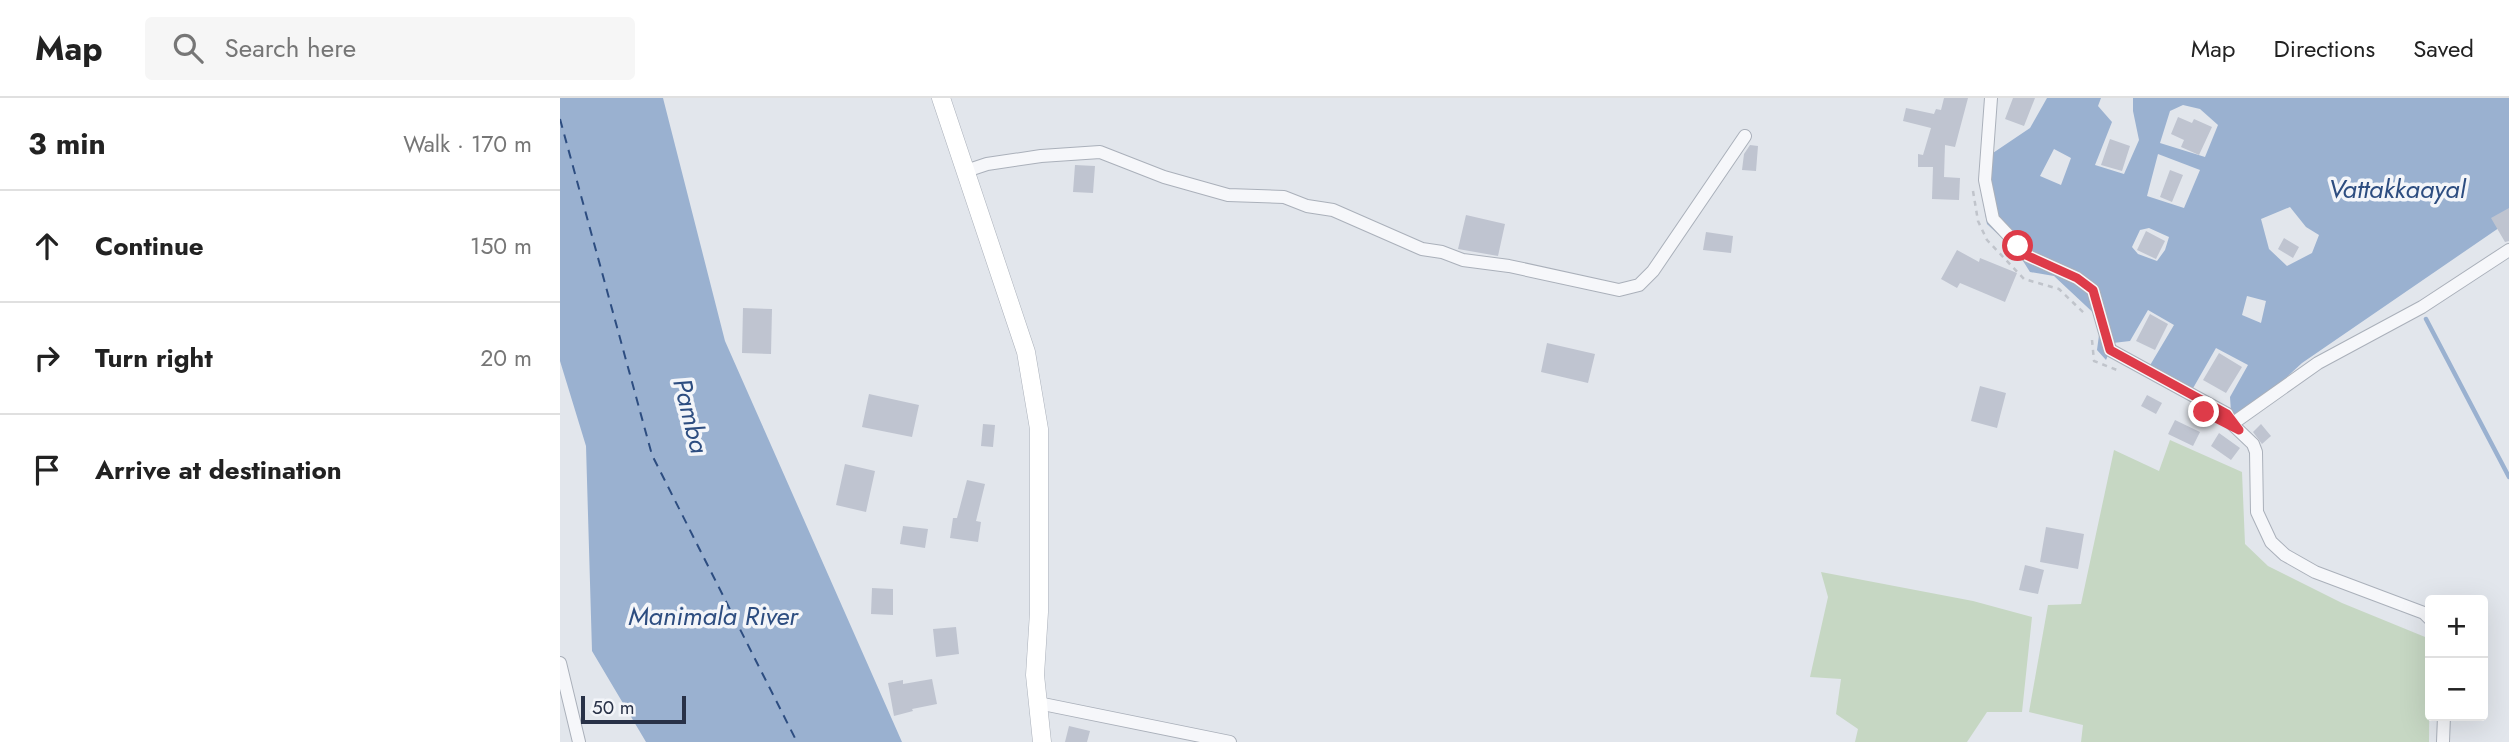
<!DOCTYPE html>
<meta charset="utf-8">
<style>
:root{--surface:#fff;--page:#f6f6f6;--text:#222;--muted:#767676;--line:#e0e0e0}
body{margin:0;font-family:Jost,sans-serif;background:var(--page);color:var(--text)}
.controls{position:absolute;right:21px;bottom:21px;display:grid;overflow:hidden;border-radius:7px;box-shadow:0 7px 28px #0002}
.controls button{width:63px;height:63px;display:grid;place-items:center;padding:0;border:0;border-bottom:2px solid var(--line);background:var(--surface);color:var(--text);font:35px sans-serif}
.scale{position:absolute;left:21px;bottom:18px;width:105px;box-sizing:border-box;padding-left:7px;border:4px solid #283147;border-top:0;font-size:19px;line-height:24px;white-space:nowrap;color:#283147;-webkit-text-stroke:5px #f3f5f9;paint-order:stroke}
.stop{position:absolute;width:21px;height:21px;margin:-16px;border:5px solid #de3b49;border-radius:50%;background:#fff}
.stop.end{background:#de3b49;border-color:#fff;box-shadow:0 2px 7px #0008}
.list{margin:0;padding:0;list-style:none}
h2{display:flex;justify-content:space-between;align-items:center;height:91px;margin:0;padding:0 28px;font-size:30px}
h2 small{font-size:23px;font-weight:400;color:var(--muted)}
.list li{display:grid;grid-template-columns:46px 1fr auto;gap:21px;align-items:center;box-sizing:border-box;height:112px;padding:0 28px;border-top:2px solid var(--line)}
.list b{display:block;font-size:26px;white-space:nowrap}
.list em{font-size:23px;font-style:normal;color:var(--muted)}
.icon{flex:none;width:38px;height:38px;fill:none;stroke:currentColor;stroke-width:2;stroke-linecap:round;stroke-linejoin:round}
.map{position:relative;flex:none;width:1949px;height:644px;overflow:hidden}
header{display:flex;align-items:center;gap:42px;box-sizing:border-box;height:98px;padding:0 35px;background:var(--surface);border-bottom:2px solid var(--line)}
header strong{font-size:33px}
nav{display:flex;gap:38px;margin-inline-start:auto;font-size:24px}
.search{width:490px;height:63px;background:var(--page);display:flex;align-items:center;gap:18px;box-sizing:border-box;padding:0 24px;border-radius:7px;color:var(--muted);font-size:26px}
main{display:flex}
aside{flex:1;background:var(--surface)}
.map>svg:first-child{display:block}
.green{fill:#c6d7c3}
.water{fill:#9ab1d0;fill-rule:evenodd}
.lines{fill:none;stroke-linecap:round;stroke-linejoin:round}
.stream{stroke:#9ab1d0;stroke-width:4.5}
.ferry{stroke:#2d4d80;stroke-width:2;stroke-dasharray:9 7;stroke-linecap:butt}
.building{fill:#bfc4d0}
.minor-casing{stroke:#aab0ba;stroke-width:14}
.secondary-casing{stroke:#aab0ba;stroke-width:19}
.path{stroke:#c0c4cb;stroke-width:2.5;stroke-dasharray:5 5;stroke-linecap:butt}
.minor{stroke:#f6f7fa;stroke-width:12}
.secondary{stroke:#fff;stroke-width:18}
.route{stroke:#de3b49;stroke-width:9}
.labels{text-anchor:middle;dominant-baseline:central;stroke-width:7;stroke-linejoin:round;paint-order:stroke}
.water-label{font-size:26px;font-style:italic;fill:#2d4d80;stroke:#f3f5f9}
</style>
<header>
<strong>Map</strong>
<div class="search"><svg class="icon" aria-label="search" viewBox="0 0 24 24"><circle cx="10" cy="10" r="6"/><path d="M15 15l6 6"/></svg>Search here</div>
<nav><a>Map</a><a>Directions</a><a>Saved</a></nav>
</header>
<main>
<aside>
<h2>3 min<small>Walk · 170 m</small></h2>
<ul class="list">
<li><svg class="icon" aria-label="ahead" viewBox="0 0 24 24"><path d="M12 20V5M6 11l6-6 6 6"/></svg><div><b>Continue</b></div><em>150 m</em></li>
<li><svg class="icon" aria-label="right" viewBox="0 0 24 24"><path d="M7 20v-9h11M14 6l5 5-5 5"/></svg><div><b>Turn right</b></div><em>20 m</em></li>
<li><svg class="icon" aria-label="arrive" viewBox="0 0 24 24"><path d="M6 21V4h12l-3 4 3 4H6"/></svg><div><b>Arrive at destination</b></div></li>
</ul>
</aside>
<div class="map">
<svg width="1949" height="644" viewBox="0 0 1949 644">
<rect width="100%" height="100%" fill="#e2e6ec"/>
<path class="green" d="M1610,342L1682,374L1685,446L1708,468L1782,505L1870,541L1869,644H1521L1523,627L1469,614L1488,507L1521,506L1554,352L1599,373Z
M1261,474L1413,503L1472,519L1462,614H1427L1407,644H1295L1298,631L1276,616L1281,581L1250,579L1268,499Z"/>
<path class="water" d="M0,0H103L165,243L342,644H86L32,553L26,348L0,263Z
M1487,0H1541L1538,8L1552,24L1535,67L1564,76L1579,42L1573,13V0H1949V123L1742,265L1682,320L1671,314L1670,299L1688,267L1656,250L1632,292L1589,269L1614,227L1588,212L1570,243L1553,245L1546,262L1537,252L1541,222L1494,178L1470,174L1458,155L1427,126L1422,97L1427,59L1470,30ZM1623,7L1640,11L1658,27L1645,59L1600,45L1610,13ZM1494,51L1511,60L1501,87L1480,78ZM1598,56L1640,72L1624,110L1587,98ZM1730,109L1746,129L1759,137L1752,155L1727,168L1709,151L1701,121ZM1589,130L1609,139L1605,152L1597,163L1578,156L1572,149L1580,132ZM1687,198L1706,203L1701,225L1682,217Z"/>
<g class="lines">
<path class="stream" d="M1866,221L1949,379"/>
<path class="ferry" d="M0,21L92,357L237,644"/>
</g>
<path class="building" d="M1384,0H1408L1395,49L1385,47L1384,79L1400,80L1399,102L1372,101L1373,69H1358V56L1363,57L1371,30L1343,23L1346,10L1374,16L1376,11L1381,12Z
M1453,0H1475L1464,28L1445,21Z
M1618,19L1632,25L1634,21L1652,29L1639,57L1621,49L1624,42L1611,36Z
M1550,41L1570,48L1562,73L1541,67Z
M1190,47L1198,48L1196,73L1182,72L1184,56Z
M515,67L535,68L533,95L513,94Z
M1610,72L1623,77L1612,104L1600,99Z
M1949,110V143L1945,144L1931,120Z
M906,117L945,126L938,158L898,151Z
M1586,133L1605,143L1596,161L1577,152Z
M1146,134L1173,138L1171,155L1143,152Z
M1724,140L1739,149L1733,160L1718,151Z
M1397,152L1419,164L1420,160L1457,175L1445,204L1400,185L1397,190L1381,181Z
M183,210L212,211L211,256L182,255Z
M1590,216L1608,226L1595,252L1576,243Z
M987,245L1035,256L1028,285L981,274Z
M1659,255L1682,269L1666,295L1643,282Z
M1420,288L1446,295L1437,330L1411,323Z
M309,296L359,307L352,339L302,329Z
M1587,297L1602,305L1596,316L1581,308Z
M1615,322L1640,334L1633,348L1608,336Z
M423,326L435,327L433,349L421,348Z
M1701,326L1711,338L1702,346L1693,334Z
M1659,335L1680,350L1671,362L1651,348Z
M285,366L315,373L306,414L276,407Z
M407,382L425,386L416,423L421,424L418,444L390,440L393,420H397Z
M343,428L368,431L365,450L340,446Z
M1486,429L1524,436L1518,471L1480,464Z
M1465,467L1484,472L1478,496L1459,492Z
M312,490L333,491V517L311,516Z
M396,529L399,556L376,559L373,531Z
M372,581L377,606L352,611L353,613L334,618L328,585L343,582V586Z
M509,628L530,633L527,644H505Z"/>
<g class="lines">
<g class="minor-casing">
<path id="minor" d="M1431,0L1425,82L1433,121L1468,158L1517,180L1533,192L1550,252L1667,316L1672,326L1758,265L1862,209L1949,152
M406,73L427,66L481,58L540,54L604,79L668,97L724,99L747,108L773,112L862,151L882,154L903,162L949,168L1059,192L1079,187L1093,173L1185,38
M1672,326L1693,346L1696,354L1697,414L1711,444L1725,457L1755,474L1864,515L1870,521
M0,565L19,644
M478,605L670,644
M1883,644L1884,618"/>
</g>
<g class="secondary-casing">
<path id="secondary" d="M381,0L466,254L479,331V514L475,577L482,644"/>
</g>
<path class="path" d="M1413,93L1418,123L1427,142L1464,181L1499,191L1526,217
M1532,242L1534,263L1557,272"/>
<use href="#minor" class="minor"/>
<use href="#secondary" class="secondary"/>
</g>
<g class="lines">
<path class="route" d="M1458,148L1468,158L1517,180L1533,192L1550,252L1667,316L1679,332L1644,314"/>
</g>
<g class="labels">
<g class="water-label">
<text x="1837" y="91">Vattakkaayal</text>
<text transform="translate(131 318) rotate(76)">Pamba</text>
<text x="153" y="518">Manimala River</text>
</g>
</g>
</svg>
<div class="controls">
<button>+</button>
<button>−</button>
</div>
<div class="scale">50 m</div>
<div class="stop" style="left:1458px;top:148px"></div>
<div class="stop end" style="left:1644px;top:314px"></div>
</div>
</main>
